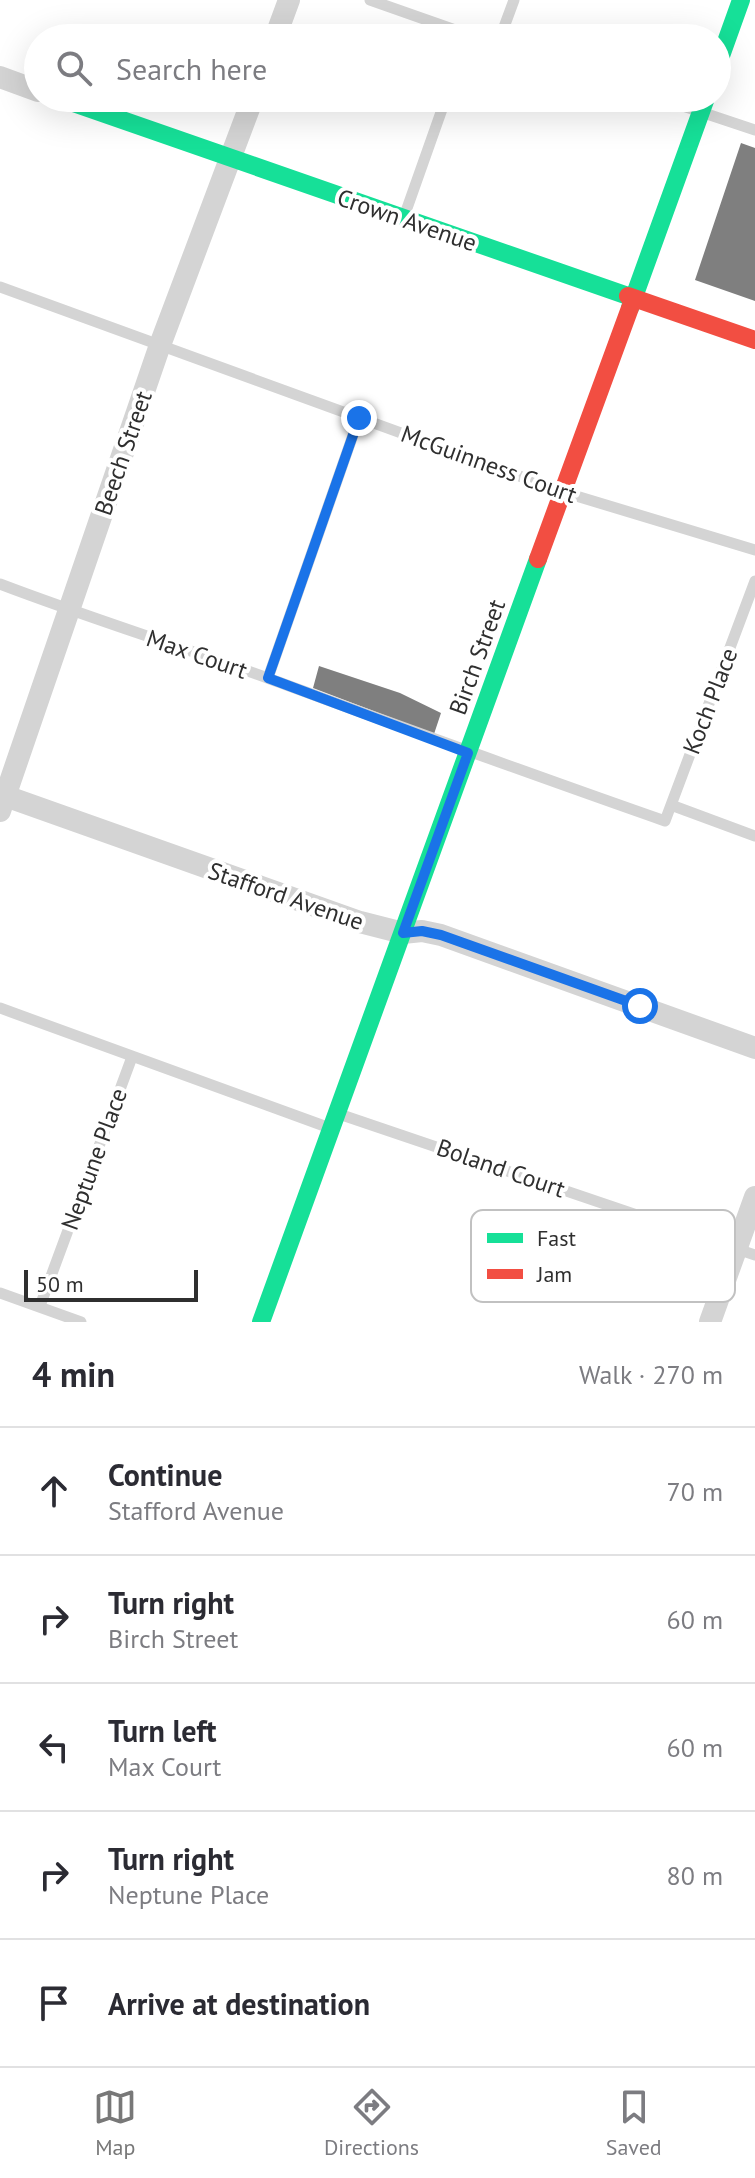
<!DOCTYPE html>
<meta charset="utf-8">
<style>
:root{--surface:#fff;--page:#f7f7f7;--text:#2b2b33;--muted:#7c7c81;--line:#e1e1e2;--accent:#787878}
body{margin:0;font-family:"PT Sans",sans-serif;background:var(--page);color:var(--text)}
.scale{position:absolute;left:24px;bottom:20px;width:174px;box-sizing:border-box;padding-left:8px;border:4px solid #2f2f2f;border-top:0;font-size:22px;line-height:28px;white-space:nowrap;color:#2f2f2f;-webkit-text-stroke:6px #fff;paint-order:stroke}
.stop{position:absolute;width:24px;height:24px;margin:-18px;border:6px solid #1a73e8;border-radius:50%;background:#fff}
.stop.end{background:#1a73e8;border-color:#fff;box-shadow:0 2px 8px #0008}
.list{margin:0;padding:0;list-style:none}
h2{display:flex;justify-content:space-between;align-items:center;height:104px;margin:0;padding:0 32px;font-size:34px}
h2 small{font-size:26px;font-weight:400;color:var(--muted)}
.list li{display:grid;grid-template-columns:52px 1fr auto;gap:24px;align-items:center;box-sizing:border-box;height:128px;padding:0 32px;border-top:2px solid var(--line)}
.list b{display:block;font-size:30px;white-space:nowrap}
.list p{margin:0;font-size:26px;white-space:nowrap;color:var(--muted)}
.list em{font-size:26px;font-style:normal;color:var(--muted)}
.icon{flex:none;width:44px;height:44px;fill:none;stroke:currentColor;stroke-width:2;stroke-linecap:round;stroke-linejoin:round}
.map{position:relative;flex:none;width:755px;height:1322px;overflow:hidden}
.search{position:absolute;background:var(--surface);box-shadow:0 8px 32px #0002;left:24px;right:24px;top:24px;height:88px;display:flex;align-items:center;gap:20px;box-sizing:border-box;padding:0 28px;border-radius:44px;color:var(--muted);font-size:30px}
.sheet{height:744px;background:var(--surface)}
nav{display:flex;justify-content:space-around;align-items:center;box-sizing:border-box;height:112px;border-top:2px solid var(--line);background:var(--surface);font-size:22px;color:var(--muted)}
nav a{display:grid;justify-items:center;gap:4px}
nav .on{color:var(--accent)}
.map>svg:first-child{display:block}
.building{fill:#7f7f7f}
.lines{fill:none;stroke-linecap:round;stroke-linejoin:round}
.lane{stroke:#d4d4d4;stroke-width:11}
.street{stroke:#d4d4d4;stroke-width:22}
.fast{stroke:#16e098;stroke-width:18}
.jam{stroke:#f24e42;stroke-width:18}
.route{stroke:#1a73e8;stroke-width:10}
.labels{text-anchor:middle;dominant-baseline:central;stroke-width:8;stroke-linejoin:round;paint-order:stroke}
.street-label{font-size:24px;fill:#2f2f2f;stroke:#fff}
.key{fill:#fff;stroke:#c1c1c1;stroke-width:2}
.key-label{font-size:22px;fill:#2f2f2f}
</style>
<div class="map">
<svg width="755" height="1322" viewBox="0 0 755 1322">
<rect width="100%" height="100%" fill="#fff"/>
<path class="building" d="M741,143L755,148V301L695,280Z
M319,666L400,693L441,713L434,734L313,688Z"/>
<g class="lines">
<path class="lane" d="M370,0L478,38
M500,38L514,0
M659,98L755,130
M405,214L446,98
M0,287L563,492L755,550
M0,584C89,618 180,646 270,679C402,727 533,775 665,821L755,581
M268,678L359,418
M671,805L755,836
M0,1008L327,1127
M339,1114L755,1255
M0,1293L81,1322
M40,1306L132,1057"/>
<path class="street" d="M275,38L289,0
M0,77L38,91
M0,794L360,922L403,933L422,931L441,935L755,1048
M0,811L160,345L253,98
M710,1322L755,1197"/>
<path class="fast" d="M717,67L741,0
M59,98L628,296
M630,308L706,98
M261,1322L538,559"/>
<path class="jam" d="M628,296L755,340
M538,559L630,308"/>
</g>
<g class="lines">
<path class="route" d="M359,418L268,678L468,753L403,933L422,931L441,935L640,1006"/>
</g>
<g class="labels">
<g class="street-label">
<text transform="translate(407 220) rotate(19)">Crown Avenue</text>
<text transform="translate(123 453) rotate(-71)">Beech Street</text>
<text transform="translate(489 464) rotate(20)">McGuinness Court</text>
<text transform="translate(197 654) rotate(19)">Max Court</text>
<text transform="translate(477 657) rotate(-70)">Birch Street</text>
<text transform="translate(710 701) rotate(-69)">Koch Place</text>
<text transform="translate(286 896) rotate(19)">Stafford Avenue</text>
<text transform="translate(94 1159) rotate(-70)">Neptune Place</text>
<text transform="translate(501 1168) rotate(19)">Boland Court</text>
</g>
</g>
<rect x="471" y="1210" width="264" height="92" rx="12" class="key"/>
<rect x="487" y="1233" width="36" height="10" fill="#16e098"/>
<rect x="487" y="1269" width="36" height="10" fill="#f24e42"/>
<g class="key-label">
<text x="537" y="1246">Fast</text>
<text x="537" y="1282">Jam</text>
</g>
</svg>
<div class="scale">50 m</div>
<div class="stop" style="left:640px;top:1006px"></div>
<div class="stop end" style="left:359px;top:418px"></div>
<div class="search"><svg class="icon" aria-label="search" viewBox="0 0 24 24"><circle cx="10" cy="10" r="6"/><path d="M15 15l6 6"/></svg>Search here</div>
</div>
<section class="sheet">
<h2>4 min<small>Walk · 270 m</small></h2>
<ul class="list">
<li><svg class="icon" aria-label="ahead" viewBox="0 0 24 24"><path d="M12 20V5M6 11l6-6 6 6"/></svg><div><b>Continue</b><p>Stafford Avenue</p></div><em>70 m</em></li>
<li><svg class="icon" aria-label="right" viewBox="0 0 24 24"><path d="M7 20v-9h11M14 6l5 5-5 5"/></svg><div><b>Turn right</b><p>Birch Street</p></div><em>60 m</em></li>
<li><svg class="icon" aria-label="left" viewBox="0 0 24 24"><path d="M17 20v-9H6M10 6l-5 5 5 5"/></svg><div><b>Turn left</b><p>Max Court</p></div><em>60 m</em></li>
<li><svg class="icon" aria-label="right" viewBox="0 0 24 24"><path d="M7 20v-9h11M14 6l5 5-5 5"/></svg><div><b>Turn right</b><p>Neptune Place</p></div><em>80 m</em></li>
<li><svg class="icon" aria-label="arrive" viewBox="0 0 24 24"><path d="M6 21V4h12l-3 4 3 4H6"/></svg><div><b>Arrive at destination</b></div></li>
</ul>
</section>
<nav>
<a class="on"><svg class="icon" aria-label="map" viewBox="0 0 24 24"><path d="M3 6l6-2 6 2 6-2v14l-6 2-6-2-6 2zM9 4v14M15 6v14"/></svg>Map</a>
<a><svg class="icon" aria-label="directions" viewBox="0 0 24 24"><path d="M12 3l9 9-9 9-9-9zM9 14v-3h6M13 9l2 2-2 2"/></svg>Directions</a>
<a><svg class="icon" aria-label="saved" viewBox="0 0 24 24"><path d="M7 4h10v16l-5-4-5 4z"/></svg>Saved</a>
</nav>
